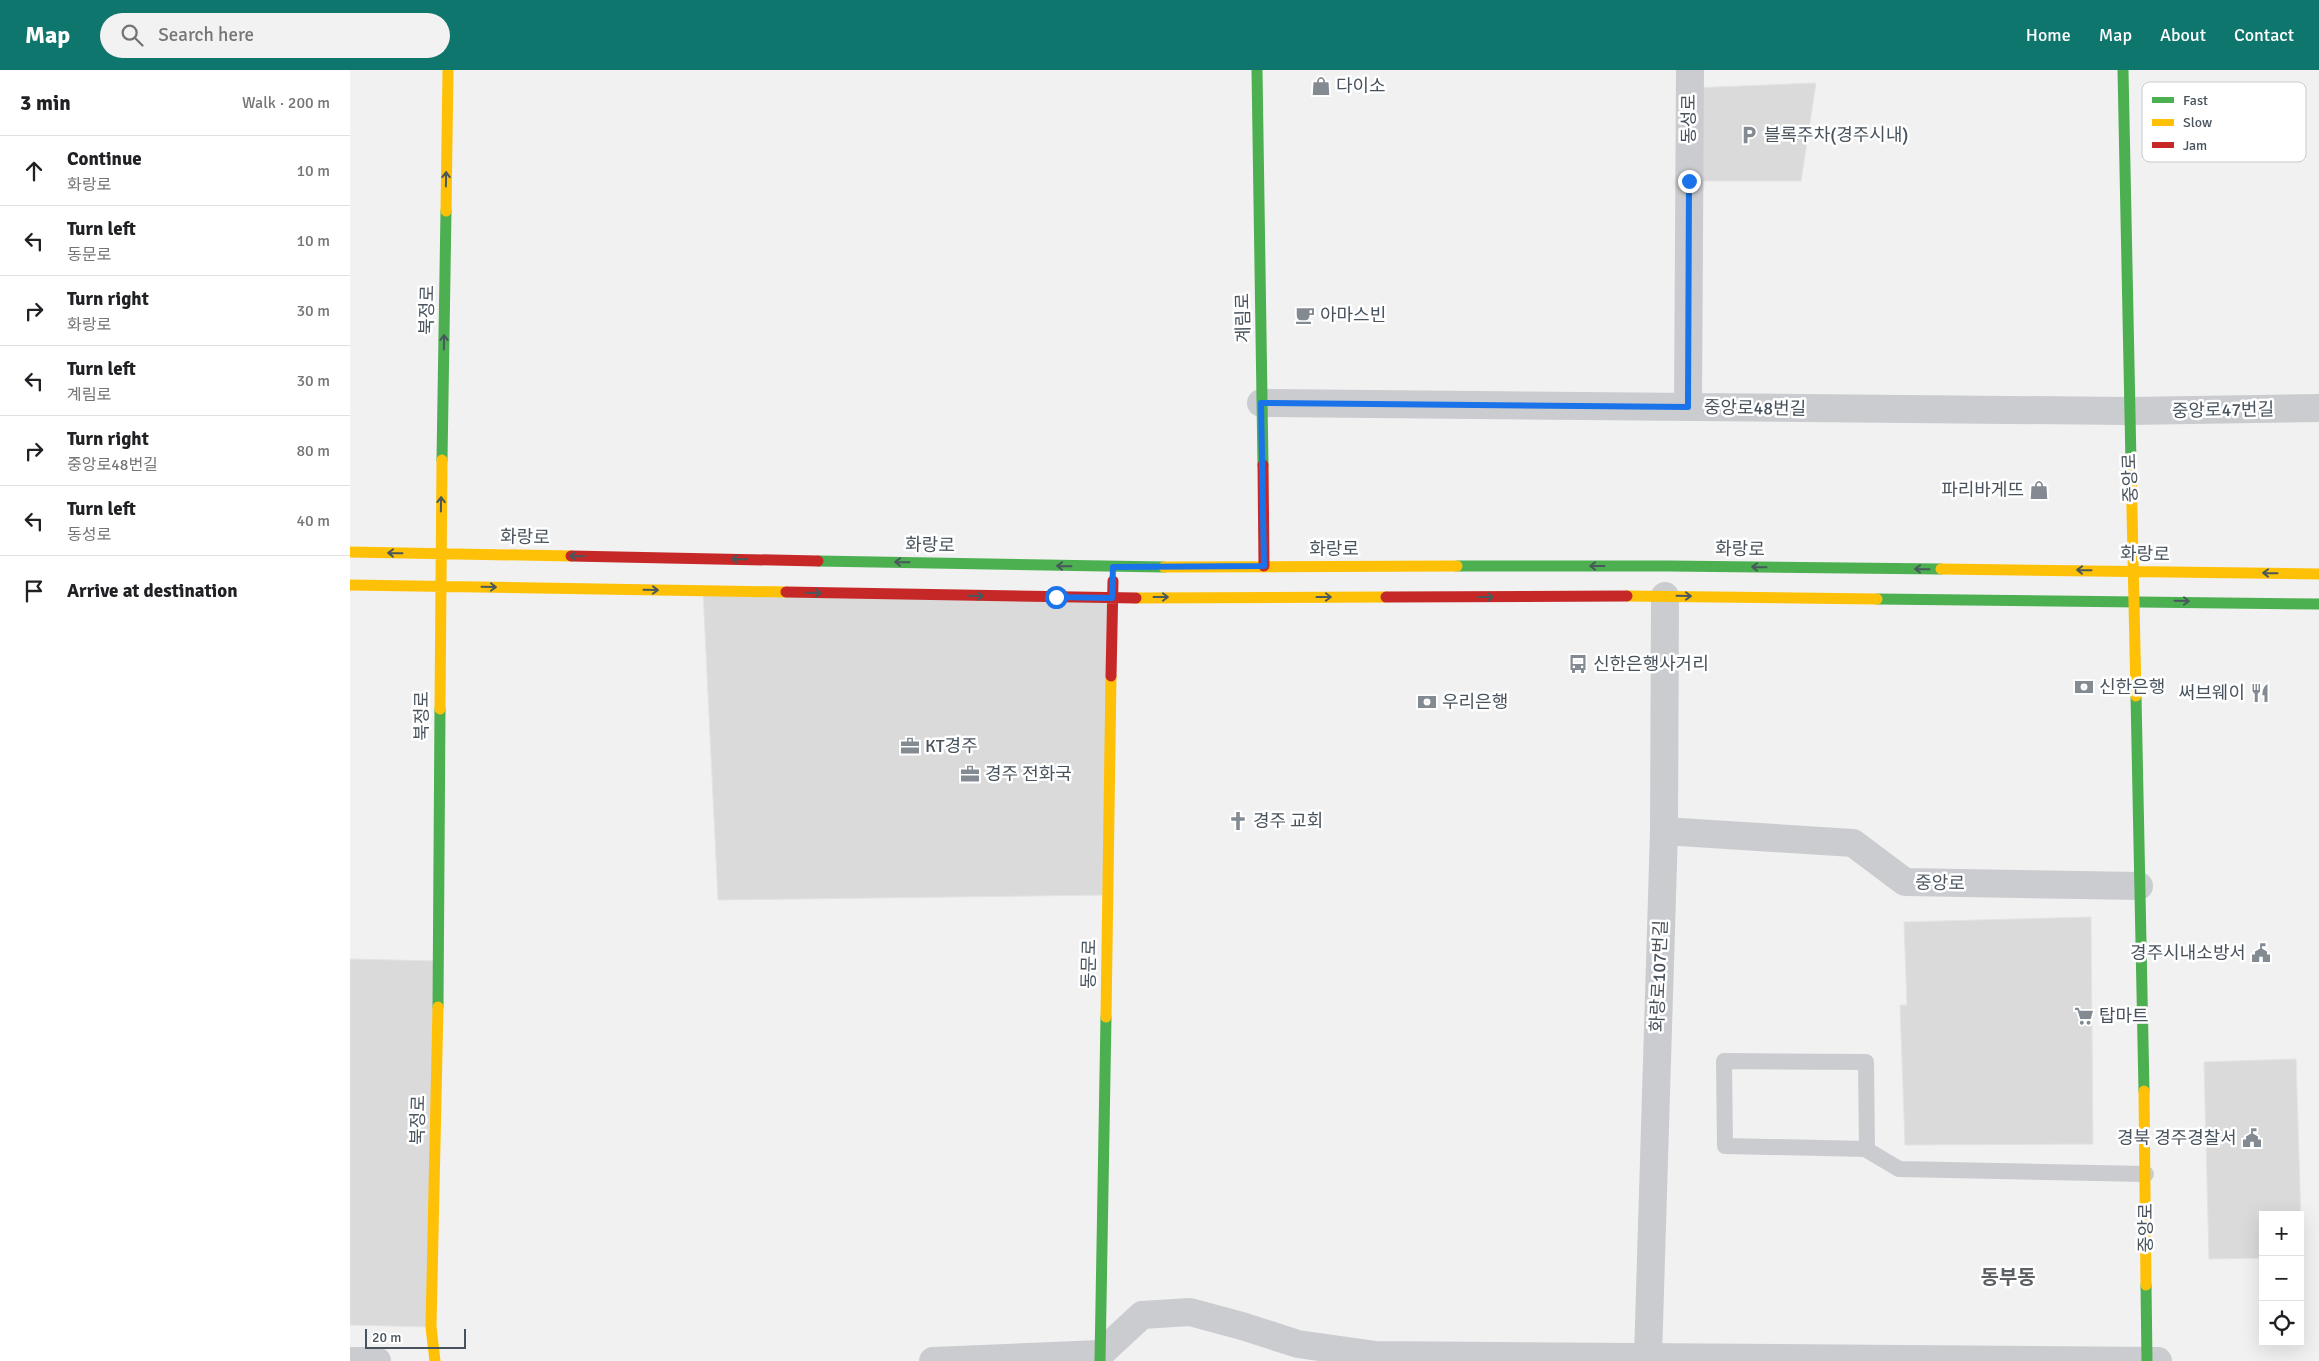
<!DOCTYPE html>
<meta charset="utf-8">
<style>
:root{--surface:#fff;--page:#f2f2f2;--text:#202124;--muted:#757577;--line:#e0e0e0;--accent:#0f766e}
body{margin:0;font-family:Signika,"Noto Sans KR",sans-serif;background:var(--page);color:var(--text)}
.controls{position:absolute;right:15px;bottom:15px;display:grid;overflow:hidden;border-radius:0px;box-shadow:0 5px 20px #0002}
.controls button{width:45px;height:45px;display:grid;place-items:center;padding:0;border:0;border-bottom:1px solid var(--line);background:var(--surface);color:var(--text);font:25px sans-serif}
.scale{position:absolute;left:15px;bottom:12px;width:101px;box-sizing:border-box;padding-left:5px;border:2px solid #48535d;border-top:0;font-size:14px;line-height:18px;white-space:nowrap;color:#48535d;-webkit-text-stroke:4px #fff;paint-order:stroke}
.stop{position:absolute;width:15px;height:15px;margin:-11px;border:4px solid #1a73e8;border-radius:50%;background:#fff}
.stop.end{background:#1a73e8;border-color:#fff;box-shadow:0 1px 5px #0008}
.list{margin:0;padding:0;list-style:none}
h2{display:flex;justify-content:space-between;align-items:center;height:65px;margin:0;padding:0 20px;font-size:21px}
h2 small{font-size:16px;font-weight:400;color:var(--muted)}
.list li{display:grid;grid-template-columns:32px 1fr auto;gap:15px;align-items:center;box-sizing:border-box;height:70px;padding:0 20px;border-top:1px solid var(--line)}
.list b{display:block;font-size:19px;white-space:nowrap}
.list p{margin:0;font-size:16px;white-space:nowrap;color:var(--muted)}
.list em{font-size:16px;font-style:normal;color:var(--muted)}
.icon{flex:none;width:28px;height:28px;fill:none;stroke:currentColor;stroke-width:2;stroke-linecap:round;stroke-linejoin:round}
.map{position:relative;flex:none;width:1969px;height:1291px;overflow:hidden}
header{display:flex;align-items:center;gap:30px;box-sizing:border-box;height:70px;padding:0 25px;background:var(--accent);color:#fff}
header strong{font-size:24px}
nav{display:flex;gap:28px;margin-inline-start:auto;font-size:18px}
.search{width:350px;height:45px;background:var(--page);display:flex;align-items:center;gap:12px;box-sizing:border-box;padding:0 18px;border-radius:28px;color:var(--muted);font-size:19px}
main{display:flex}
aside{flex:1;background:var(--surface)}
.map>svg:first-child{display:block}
.building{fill:#dadadb;stroke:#e2e3e4}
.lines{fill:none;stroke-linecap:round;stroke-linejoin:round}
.lane{stroke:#cacccf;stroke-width:16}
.street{stroke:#cacccf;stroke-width:28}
.fast{stroke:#4caf50;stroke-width:11}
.slow{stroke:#ffc107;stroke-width:11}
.jam{stroke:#c62828;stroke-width:11}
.oneway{stroke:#48585c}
.route{stroke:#1a73e8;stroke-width:6}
.labels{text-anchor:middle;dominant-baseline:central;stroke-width:5;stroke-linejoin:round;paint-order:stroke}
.poi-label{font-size:18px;fill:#48535d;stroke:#fff;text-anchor:start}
.street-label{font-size:18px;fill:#48535d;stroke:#fff}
.quarter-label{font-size:20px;font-weight:bold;fill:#5c6064;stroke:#fff}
.key{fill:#fff;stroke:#c8cbce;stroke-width:1}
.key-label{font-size:14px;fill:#48535d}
</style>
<header>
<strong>Map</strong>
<div class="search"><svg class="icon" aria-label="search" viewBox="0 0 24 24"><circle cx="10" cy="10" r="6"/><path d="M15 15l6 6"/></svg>Search here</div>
<nav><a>Home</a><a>Map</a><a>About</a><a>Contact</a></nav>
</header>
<main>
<aside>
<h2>3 min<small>Walk · 200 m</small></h2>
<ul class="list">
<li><svg class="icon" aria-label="ahead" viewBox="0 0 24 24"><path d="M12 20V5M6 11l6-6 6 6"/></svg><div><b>Continue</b><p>화랑로</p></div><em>10 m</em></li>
<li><svg class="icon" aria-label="left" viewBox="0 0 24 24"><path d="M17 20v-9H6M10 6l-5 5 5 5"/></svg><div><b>Turn left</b><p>동문로</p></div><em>10 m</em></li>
<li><svg class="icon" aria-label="right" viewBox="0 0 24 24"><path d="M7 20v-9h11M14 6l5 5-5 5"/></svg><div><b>Turn right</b><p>화랑로</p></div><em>30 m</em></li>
<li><svg class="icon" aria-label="left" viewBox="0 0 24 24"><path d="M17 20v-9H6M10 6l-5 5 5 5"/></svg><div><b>Turn left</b><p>계림로</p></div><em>30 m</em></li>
<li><svg class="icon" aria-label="right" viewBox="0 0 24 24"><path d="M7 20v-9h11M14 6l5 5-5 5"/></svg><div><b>Turn right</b><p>중앙로48번길</p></div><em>80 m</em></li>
<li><svg class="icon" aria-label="left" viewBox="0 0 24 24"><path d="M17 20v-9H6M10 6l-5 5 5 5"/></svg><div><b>Turn left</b><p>동성로</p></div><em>40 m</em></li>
<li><svg class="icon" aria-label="arrive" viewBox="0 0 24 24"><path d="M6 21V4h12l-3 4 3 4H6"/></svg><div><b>Arrive at destination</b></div></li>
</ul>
</aside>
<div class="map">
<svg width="1969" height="1291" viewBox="0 0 1969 1291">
<rect width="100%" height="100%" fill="#f1f1f1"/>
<path class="building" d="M1466,13L1451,111H1339L1340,18Z
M353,521L762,528L757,825L368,830Z
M1741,847L1743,1074L1555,1075L1550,935H1557L1554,852Z
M0,889L89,891L81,1257L0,1255Z
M1946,989L1952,1187H1950V1145H1913V1188L1859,1189L1854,992Z"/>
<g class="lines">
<path class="lane" d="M1517,1079L1375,1076L1374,991L1516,992L1517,1080L1549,1099L1796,1104"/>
<path class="street" d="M911,333L1778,341L1969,338
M1338,337L1340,0
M1314,761L1503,773L1555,812L1789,816
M1298,1287L1314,761L1315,526
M0,1291H27
M583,1291L750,1284L792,1245L840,1242L892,1256L948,1274L1026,1285L1808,1291"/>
<path class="fast" d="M907,0L913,395
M1773,0L1781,393
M92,390L96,141
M468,491L814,497
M1107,496H1319L1591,499
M1527,529L1969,534
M1786,626L1794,1021
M88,937L90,639
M1796,1215L1797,1291
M750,1291L756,947"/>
<path class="slow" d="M96,141L98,0
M1781,393L1786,626
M0,482L221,486
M814,497L1107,496
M1591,499L1969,504
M0,515L436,522
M1277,526L1527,529
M786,528L1036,527
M90,639L92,390
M756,947L761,606
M1794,1021L1796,1215
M85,1291L81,1257L88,937"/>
<path class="jam" d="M913,395L914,496
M221,486L468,491
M436,522L786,528
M1036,527L1277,526
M761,606L763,511"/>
</g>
<defs><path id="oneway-shaft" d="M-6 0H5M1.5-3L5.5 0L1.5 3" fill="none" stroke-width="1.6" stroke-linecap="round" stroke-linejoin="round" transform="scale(1.25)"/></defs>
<g class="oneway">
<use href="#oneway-shaft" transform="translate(96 109) rotate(-89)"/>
<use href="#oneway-shaft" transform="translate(94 272) rotate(-89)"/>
<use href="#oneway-shaft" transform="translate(91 434) rotate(-89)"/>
<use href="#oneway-shaft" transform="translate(45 483) rotate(-179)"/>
<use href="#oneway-shaft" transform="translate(227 486) rotate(-179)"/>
<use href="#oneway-shaft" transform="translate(389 489) rotate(-179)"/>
<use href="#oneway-shaft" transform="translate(552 492) rotate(-179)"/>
<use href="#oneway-shaft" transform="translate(714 496) rotate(-179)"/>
<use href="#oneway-shaft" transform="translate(1247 496) rotate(180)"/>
<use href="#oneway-shaft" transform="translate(1409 497) rotate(-179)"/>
<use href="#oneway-shaft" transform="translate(1572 499) rotate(-179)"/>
<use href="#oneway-shaft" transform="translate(1734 500) rotate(-179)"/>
<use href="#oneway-shaft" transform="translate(1920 503) rotate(-179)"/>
<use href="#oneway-shaft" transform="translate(139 517) rotate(1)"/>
<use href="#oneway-shaft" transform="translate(301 520) rotate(1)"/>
<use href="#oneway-shaft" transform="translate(464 523) rotate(1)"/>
<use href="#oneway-shaft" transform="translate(626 526) rotate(1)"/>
<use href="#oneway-shaft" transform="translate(1334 526) rotate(1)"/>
<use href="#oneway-shaft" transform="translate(811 527)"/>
<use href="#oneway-shaft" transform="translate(974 527)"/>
<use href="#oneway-shaft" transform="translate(1136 527)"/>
<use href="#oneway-shaft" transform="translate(1832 531) rotate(1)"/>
</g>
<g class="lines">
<path class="route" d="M706,527L762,528L763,497L914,496L911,333L1338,337L1339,111"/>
</g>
<defs>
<g id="shop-bare" transform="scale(1.5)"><path d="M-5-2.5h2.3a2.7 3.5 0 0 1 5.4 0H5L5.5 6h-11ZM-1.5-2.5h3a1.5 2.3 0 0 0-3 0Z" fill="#838a91" stroke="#fff" stroke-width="2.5" paint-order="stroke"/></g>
<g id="parking-bare" transform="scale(1.5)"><path d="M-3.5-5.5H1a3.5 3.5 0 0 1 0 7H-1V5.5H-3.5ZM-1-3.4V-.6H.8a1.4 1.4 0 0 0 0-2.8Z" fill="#838a91" stroke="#fff" stroke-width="2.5" paint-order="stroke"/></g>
<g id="cafe-bare" transform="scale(1.5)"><path d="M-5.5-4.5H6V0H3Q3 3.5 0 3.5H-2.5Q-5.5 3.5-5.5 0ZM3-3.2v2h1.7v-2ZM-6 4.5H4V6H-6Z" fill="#838a91" stroke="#fff" stroke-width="2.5" paint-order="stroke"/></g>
<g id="bus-bare" transform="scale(1.5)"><path d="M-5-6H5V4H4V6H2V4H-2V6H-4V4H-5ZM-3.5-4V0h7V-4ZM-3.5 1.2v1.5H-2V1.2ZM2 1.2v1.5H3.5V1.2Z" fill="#838a91" stroke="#fff" stroke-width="2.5" paint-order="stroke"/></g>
<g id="bank-bare" transform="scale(1.5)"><path d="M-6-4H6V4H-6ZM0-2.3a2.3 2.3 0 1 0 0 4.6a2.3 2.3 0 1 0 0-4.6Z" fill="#838a91" stroke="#fff" stroke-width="2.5" paint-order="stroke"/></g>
<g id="restaurant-bare" transform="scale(1.5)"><path d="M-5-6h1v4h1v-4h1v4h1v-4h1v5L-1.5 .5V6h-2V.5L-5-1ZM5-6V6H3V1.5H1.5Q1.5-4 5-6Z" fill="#838a91" stroke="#fff" stroke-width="2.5" paint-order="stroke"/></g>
<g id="office-bare" transform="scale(1.5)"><path d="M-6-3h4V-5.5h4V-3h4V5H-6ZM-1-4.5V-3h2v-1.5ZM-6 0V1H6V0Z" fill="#838a91" stroke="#fff" stroke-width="2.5" paint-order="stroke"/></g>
<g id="church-bare" transform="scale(1.5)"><path d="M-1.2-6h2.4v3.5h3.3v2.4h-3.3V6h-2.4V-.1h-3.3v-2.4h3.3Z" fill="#838a91" stroke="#fff" stroke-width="2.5" paint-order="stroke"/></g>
<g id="civic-bare" transform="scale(1.5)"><path d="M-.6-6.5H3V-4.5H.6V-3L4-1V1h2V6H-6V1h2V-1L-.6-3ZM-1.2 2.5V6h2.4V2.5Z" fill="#838a91" stroke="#fff" stroke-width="2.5" paint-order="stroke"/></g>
<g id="supermarket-bare" transform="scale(1.5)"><path d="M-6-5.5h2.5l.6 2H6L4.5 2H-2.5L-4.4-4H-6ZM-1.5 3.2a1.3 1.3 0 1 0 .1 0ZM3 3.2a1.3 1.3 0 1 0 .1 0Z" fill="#838a91" stroke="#fff" stroke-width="2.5" paint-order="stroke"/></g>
</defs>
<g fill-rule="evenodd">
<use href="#shop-bare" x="971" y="16"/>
<use href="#parking-bare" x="1399" y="65"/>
<use href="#cafe-bare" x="955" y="245"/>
<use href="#shop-bare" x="1689" y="420"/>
<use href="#bus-bare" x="1228" y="594"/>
<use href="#bank-bare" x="1734" y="617"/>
<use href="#restaurant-bare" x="1910" y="623"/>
<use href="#bank-bare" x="1077" y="632"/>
<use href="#office-bare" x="560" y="676"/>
<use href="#office-bare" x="620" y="704"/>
<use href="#church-bare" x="888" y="751"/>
<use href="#civic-bare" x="1911" y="883"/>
<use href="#supermarket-bare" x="1734" y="946"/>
<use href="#civic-bare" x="1902" y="1068"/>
</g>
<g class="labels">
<g class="poi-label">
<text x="986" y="16">다이소</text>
<text x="1414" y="65">블록주차(경주시내)</text>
<text x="970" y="245">아마스빈</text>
<text x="1674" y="420" text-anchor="end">파리바게뜨</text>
<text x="1243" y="594">신한은행사거리</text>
<text x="1749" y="617">신한은행</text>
<text x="1895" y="623" text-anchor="end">써브웨이</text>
<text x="1092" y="632">우리은행</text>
<text x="575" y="676">KT경주</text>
<text x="635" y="704">경주 전화국</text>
<text x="903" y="751">경주 교회</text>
<text x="1896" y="883" text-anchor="end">경주시내소방서</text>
<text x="1749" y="946">탑마트</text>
<text x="1887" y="1068" text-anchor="end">경북 경주경찰서</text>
</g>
<g class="street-label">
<text transform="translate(1339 49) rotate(-90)">동성로</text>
<text transform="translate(77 240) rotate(-89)">북정로</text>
<text transform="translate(893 248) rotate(-91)">계림로</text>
<text transform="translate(1405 338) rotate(1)">중앙로48번길</text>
<text transform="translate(1873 340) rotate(-1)">중앙로47번길</text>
<text transform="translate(1780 408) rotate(-92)">중앙로</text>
<text transform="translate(175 467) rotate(1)">화랑로</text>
<text transform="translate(580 475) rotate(1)">화랑로</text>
<text x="984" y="479">화랑로</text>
<text transform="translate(1390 479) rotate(1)">화랑로</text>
<text transform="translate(1795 484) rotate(1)">화랑로</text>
<text transform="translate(72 646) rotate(-90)">북정로</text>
<text transform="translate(1590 813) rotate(1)">중앙로</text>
<text transform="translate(739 894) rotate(-89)">동문로</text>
<text transform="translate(1309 906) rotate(-88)">화랑로107번길</text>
<text transform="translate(68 1050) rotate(-89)">북정로</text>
<text transform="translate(1796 1158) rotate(-90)">중앙로</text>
</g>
<g class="quarter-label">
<text x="1658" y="1207">동부동</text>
</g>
</g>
<rect x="1792" y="12" width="164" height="80" rx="8" class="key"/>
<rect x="1802" y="27" width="22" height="6" fill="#4caf50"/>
<rect x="1802" y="49" width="22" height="7" fill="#ffc107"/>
<rect x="1802" y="72" width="22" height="6" fill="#c62828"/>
<g class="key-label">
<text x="1833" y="35">Fast</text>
<text x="1833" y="57">Slow</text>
<text x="1833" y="80">Jam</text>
</g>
</svg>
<div class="controls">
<button>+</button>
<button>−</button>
<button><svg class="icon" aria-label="locate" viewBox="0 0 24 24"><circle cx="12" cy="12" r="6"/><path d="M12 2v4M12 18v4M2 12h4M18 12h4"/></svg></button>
</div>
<div class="scale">20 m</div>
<div class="stop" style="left:706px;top:527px"></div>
<div class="stop end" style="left:1339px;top:111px"></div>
</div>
</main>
